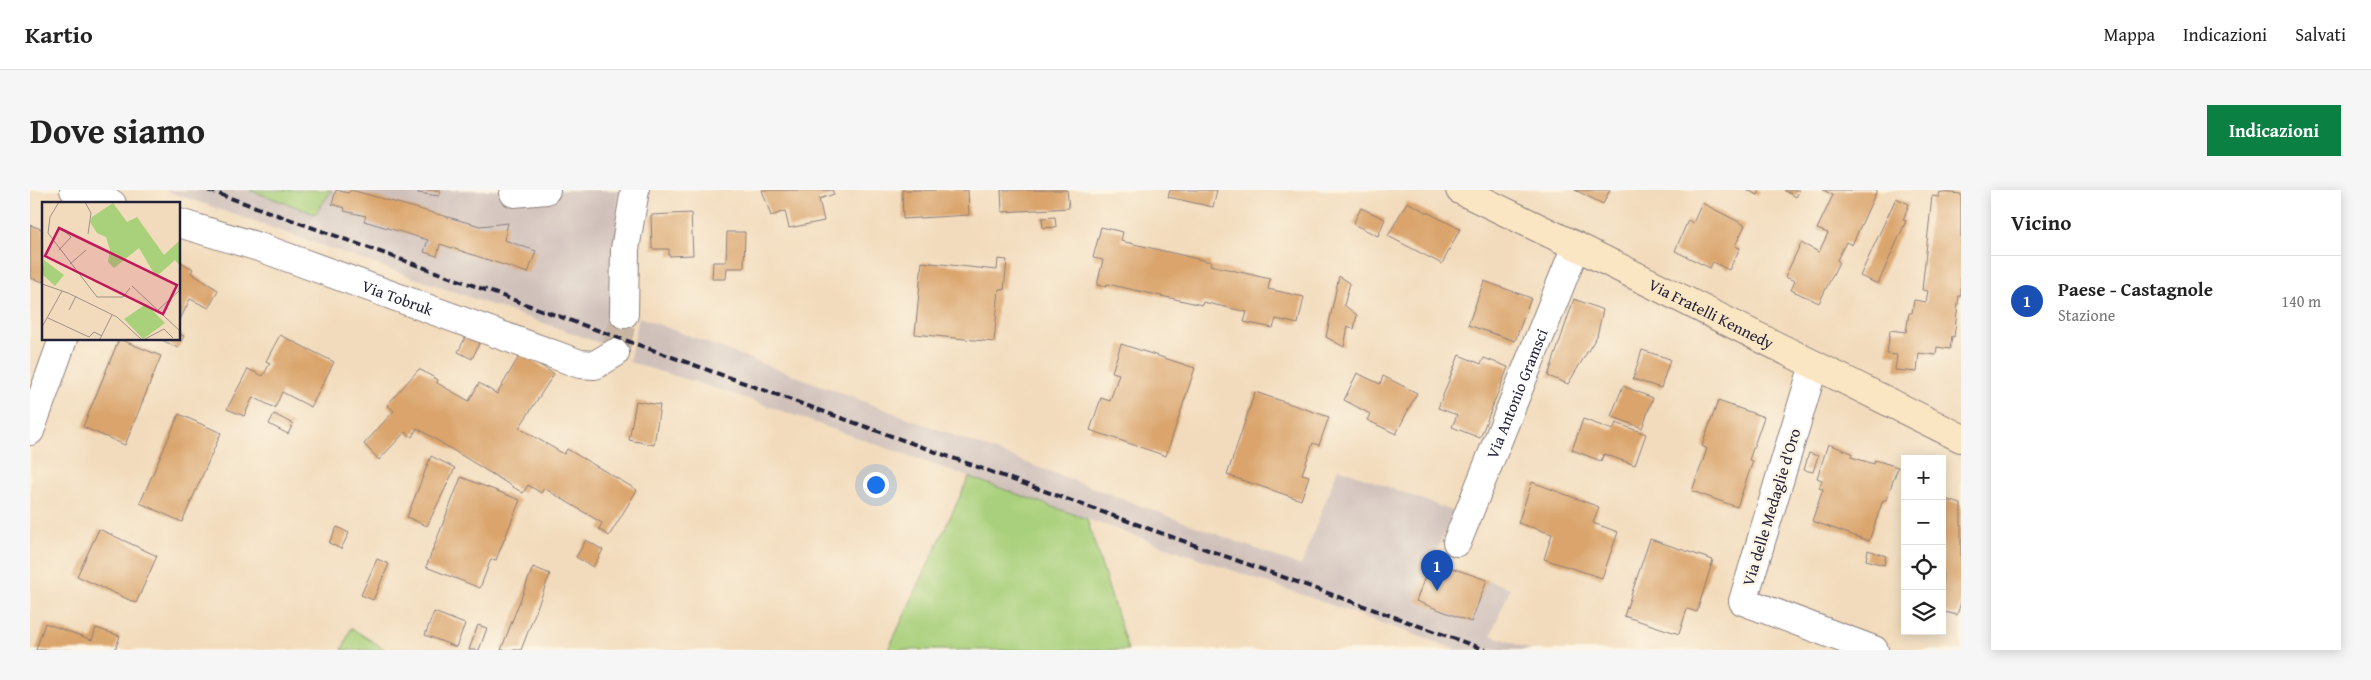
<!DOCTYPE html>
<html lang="it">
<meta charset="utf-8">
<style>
:root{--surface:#fff;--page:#f6f6f6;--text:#222;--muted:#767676;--line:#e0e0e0;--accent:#0b8043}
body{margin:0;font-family:"Gentium Book Plus",serif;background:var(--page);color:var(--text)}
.controls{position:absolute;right:15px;bottom:15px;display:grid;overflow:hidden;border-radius:0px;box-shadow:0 2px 12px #0003}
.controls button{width:45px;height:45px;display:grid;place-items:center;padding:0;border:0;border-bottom:1px solid var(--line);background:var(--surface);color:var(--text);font:25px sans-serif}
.you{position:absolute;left:845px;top:294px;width:18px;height:18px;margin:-12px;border:4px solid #fff;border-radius:50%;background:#1a73e8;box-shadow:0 0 0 8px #1a73e833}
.badge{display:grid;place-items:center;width:32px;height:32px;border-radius:50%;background:var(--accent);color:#fff;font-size:16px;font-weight:700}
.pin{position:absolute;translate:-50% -41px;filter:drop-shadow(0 1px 2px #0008)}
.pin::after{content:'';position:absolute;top:26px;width:18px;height:15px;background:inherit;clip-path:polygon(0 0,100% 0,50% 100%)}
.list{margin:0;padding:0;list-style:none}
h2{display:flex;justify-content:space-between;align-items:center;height:65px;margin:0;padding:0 20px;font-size:21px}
h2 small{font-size:16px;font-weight:400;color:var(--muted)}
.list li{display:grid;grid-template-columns:32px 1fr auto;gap:15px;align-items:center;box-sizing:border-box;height:90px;padding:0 20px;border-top:1px solid var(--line)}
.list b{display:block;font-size:19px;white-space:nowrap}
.list p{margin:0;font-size:16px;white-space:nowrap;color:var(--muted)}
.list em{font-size:16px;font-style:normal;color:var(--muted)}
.icon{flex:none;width:28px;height:28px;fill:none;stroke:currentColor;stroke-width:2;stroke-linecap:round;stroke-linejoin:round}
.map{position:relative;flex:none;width:1931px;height:460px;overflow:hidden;border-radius:0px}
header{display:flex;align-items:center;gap:30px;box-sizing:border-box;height:70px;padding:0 25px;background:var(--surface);border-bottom:1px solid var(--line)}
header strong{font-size:24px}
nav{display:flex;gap:28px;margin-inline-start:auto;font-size:18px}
.intro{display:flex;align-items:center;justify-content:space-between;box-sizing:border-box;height:120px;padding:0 30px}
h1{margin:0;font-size:35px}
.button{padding:12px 22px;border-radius:0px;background:var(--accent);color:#fff;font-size:18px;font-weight:700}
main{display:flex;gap:30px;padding:0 30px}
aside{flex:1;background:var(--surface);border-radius:0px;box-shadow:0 2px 12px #0003}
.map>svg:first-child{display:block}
.industrial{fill:#cfc0ba}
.green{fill:#a9d07b;stroke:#66795b}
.building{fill:#daa46c}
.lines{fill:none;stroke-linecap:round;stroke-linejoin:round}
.street-tunnel{stroke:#c8b6a2;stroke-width:28;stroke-dasharray:28 14;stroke-linecap:butt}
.street-casing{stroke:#8a7e7c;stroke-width:30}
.secondary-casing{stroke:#8a7e7c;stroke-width:30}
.street{stroke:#fff;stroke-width:28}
.secondary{stroke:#fbe6c4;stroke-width:28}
.rail{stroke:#22223b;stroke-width:4;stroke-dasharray:8 4;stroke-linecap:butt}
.labels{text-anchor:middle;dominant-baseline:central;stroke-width:5;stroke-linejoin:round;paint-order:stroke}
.street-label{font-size:16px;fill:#22223b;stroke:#fcf5e5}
.inset-road{fill:none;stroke:#9f9188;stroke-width:1}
.view{fill:#c2185b;fill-opacity:0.15;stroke:#c2185b;stroke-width:2.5}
.inset-edge{fill:none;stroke:#22223b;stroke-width:2.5}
</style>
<header>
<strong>Kartio</strong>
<nav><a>Mappa</a><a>Indicazioni</a><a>Salvati</a></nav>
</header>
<div class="intro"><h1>Dove siamo</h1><a class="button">Indicazioni</a></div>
<main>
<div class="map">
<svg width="1931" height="460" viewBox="0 0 1931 460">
<rect width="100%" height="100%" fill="#fcf5e5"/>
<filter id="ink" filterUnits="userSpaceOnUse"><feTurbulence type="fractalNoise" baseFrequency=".02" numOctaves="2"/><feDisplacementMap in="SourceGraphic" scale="10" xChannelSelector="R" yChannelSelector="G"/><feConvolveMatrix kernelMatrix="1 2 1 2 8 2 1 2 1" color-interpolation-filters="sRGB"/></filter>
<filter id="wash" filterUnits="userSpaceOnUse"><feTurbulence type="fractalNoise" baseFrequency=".0096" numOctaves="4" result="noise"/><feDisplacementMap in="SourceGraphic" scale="20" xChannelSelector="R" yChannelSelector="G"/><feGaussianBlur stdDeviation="1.12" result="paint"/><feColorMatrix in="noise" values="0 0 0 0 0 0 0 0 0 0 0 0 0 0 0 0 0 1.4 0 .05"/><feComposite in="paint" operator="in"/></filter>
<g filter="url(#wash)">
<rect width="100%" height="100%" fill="#f2dbbc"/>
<path class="industrial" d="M134,0H220L285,24L302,0H588L583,132L573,154Z
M609,127L1271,376L1308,278L1425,322L1401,371L1480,398L1461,445L1502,460H1428L707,205L599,172Z"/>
<path class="green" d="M220,0H302L285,24Z
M939,287L1057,329L1098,460H858Z
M321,438L356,460H312Z"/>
<g id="blocks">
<path class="building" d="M306,0L318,3L321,0L450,36L478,33L474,50L506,61L498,83L410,54L407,66L394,62L398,50L334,31L336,26L314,21L315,18L302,14Z
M389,0H410L409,6L388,3Z
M732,0H802L804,4L789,9L794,31L759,38L755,21L741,26Z
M872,0H938L939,25L873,29Z
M971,0H1037L1039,18L972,22Z
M1140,0H1187L1183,17L1138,7Z
M1545,0H1580L1573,14Z
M1717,0H1730L1728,5Z
M1754,0H1770L1766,7Z
M1793,0H1847L1822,55L1816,52L1807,70L1809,72L1789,113L1761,100L1765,91L1755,87L1771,53L1789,62L1798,43L1787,39L1803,5Z
M1910,2L1931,4V106H1929L1924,147L1922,146L1920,159L1907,157L1906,165L1889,163L1887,182L1865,180L1867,165L1857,164L1860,140L1876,142L1879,123H1882L1884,110L1896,112L1898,101L1892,100L1902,6L1909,7Z
M1866,8L1879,14L1873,30L1876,31L1848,94L1830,86Z
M1377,12L1430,39L1412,74L1358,46Z
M1672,13L1715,35L1705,56L1710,58L1699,80L1683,72L1680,78L1645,61L1658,30L1663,33Z
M1331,18L1355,29L1348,46L1323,34Z
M661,23L663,65L639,66V59H622L621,25Z
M1025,27L1026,37L1013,38L1012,28Z
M0,35L14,40V92L0,88Z
M1071,37L1093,42L1091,51L1181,72L1180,75L1240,89L1238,99L1274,107L1268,134L1246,129L1243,138L1214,132L1217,122L1173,112L1172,115L1077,94L1076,97L1067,95L1073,70L1063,68Z
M697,42H715L714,78H697L696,89H682L683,72H696Z
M968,69L977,70L974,100L969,99L964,152L885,144L892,72L967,80Z
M149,71L163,79L161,83L188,100L179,118L160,109L149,132Z
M1309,86L1320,93L1314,115L1327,125L1324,139L1318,136L1314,157L1296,147Z
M1454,91L1501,108L1485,151L1438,135Z
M1544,109L1573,120L1567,146L1538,194L1518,186Z
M438,142L452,148L442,169L428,162Z
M149,144L154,146L148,158L130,149H149Z
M250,145L304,172L281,217L252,202L245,218L223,207L214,226L197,219L218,179L233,186L240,173L236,171Z
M89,149L131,166L95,255L53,237Z
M1091,154L1165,178L1136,266L1060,240L1071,208L1080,211L1089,184L1082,182Z
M1612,160L1640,169L1631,198L1603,189Z
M491,163L524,184L489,238L534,264L537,259L607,300L579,346L569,339L572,333L514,298L511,303L498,295L493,303L387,238L382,247L375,242L349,270L334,254L364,221L357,215L389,179L408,190L407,193L439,211L449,193L467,204Z
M1429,165L1451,174L1454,168L1478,177L1450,248L1422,237L1427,225L1408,218Z
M1327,183L1350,194L1353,186L1387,203L1366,244L1337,230L1340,224L1314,210Z
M1593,196L1623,208L1612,238L1581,226Z
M1225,202L1299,227L1289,255L1283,253L1272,284L1279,286L1271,310L1197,285Z
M606,211L630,215L624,255L599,250Z
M1688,211L1734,227L1719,270L1723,271L1707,317L1662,301L1677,259L1672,256Z
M149,224L191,243L152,332L110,313Z
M244,224L263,234L258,244L239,234Z
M1553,229L1583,240L1586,233L1616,244L1605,275L1574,264L1571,271L1542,260Z
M1798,254L1822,263L1821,267L1844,274L1845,270L1868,277L1856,310H1853L1839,351L1782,331L1793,299L1789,298L1792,290L1787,288Z
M1779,263L1788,266L1783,282L1774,280Z
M401,266L425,278L397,336L377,327Z
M431,287L490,310L466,370L461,369L450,398L396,377Z
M1502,292L1569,317L1563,333L1588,342L1572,388L1514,369L1522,344L1488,333Z
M1912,308L1931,314V412L1927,425L1915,422L1913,429Z
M307,337L319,343L311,359L299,353Z
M69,339L127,366L106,413L47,386Z
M1620,349L1683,370L1667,422L1657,419L1649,444L1594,426Z
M556,350L573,360L563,377L546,367Z
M1838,360L1856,366L1854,375L1836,370Z
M347,369L359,374L343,410L331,405Z
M1401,371L1457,390L1441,432L1386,411Z
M503,377L520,384L491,460H471Z
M404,422L435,434L426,457L395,445Z
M15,433L62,450L66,438L90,446L85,460H6Z
M448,435L457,438L449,460H439Z"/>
</g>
</g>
<g filter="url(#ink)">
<use href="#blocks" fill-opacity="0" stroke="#8a7e7c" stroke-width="1"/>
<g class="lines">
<path class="street-tunnel" d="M585,163L594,124"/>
<g class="street-casing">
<g id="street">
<path d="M44,0L82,14"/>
<path d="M484,3L516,0"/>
<path id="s1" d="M149,33L232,58L550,174L565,175L585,163"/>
<path d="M594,124L595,59L605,0"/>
<path d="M1784,175L1713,411L1844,460"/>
<path d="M0,241L33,149"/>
<path id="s2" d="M1427,352L1546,56"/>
</g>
</g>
<g class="secondary-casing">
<g id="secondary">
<path id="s3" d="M1430,0L1546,56L1931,248"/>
</g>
</g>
<use href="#street" class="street"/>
<use href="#secondary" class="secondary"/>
<path class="rail" d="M178,0L1456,460"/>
</g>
</g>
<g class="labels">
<g class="street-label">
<text stroke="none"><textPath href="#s1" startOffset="231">Via Tobruk</textPath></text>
<text stroke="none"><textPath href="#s3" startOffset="280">Via Fratelli Kennedy</textPath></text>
<text stroke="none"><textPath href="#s2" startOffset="160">Via Antonio Gramsci</textPath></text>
<text transform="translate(1741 317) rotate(-73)">Via delle Medaglie d'Oro</text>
</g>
</g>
<g transform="translate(12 12)">
<rect width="138" height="138" fill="#f2dbbc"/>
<path d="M71,1L85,20L95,15L122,53L137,39V63L133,58L114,75L97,46L72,66L66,60L68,48L64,35L55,31L48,20L50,15ZM2,58L22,73L13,84L0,72ZM104,102L123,121L101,137L82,117Z" fill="#a9d07b"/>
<path class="inset-road" d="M17,0L8,15L6,31L55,95M43,0L49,11L46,32M17,48L29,35L19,26M28,62L44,48M0,82L26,91L75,115L99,137M90,84L138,129M55,95H81L88,86M27,108L34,94M116,108L138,88M6,116L47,135L52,130L60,134M0,125L20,89M58,137L70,113M103,137L122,127L131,136"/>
<path class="view" d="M17,26L135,83L121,112L3,54Z"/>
<rect width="138" height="138" class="inset-edge"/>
</g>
</svg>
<div class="controls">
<button>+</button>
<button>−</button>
<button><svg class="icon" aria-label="locate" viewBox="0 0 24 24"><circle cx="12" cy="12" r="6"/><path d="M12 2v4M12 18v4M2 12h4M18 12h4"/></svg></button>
<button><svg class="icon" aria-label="layers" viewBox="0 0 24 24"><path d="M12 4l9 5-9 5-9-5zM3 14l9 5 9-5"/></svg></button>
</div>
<div class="you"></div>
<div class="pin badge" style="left:1407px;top:401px;background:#1a4fb4">1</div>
</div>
<aside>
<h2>Vicino<small></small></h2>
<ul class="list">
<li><span class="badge" style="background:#1a4fb4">1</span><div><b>Paese - Castagnole</b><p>Stazione</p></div><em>140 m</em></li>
</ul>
</aside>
</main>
